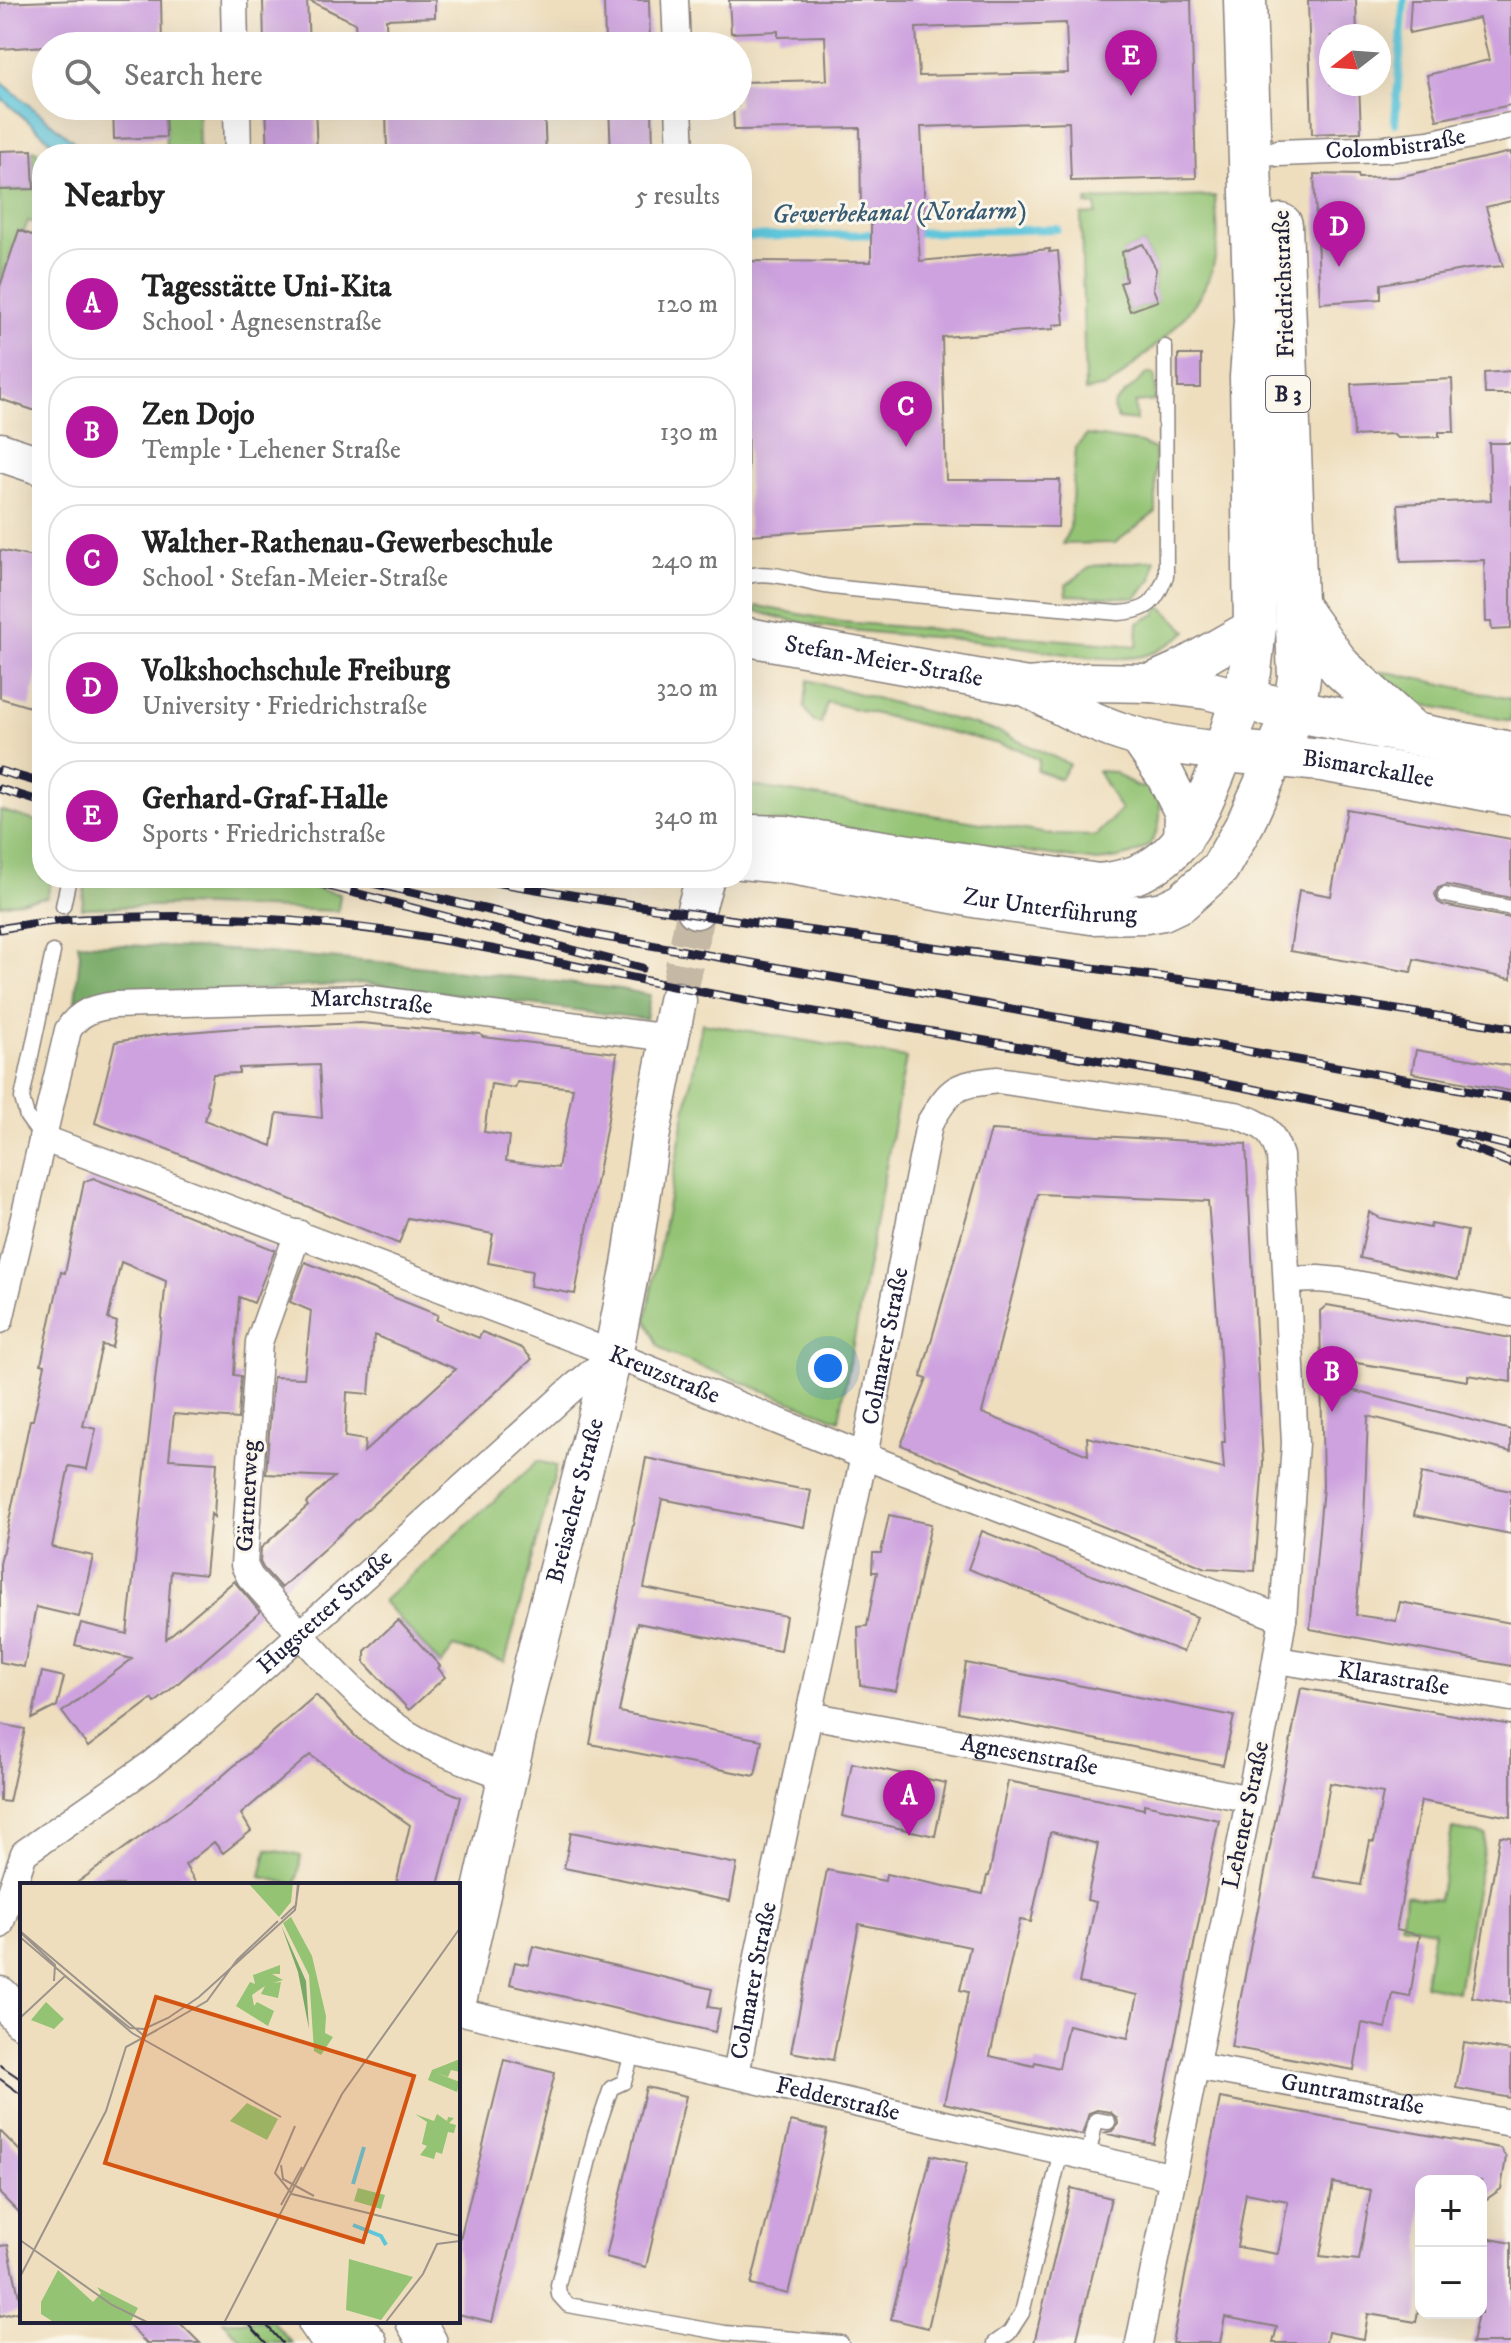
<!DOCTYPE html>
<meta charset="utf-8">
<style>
:root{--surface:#fff;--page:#f6f6f6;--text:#222;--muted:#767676;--line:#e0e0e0;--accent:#b5179e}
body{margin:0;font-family:"IM FELL DW Pica",serif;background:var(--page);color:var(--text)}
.controls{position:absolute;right:24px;bottom:24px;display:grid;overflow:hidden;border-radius:16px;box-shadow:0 8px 32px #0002}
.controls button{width:72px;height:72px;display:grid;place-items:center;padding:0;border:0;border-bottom:2px solid var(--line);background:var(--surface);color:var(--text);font:40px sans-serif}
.compass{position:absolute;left:1319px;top:24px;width:72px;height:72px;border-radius:50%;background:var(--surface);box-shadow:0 8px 32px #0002;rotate:253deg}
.you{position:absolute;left:828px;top:1368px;width:28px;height:28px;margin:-20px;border:6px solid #fff;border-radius:50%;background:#1a73e8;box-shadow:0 0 0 12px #1a73e833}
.badge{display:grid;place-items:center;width:52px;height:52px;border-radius:50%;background:var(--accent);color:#fff;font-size:26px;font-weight:700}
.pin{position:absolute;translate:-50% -66px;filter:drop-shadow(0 2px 4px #0008)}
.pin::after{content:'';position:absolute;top:42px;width:28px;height:24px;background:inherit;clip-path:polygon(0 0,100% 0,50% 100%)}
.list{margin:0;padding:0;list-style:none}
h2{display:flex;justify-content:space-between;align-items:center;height:104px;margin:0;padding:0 32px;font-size:34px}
h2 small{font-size:26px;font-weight:400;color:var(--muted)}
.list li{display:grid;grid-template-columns:52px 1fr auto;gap:24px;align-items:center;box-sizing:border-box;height:112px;margin:0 16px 16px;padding:0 16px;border:2px solid var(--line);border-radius:32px}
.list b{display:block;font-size:30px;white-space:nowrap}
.list p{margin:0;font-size:26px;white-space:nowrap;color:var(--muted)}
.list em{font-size:26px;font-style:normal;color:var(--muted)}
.icon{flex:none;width:44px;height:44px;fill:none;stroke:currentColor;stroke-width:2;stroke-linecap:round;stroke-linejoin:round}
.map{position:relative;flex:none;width:1511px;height:2343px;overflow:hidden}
.search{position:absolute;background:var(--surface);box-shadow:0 8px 32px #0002;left:32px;top:32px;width:720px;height:88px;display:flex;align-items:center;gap:20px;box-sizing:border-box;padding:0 28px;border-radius:44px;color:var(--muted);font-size:30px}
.panel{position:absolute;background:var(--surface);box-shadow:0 8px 32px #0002;left:32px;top:144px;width:720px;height:744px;border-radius:32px}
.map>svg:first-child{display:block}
.green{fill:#93c373;stroke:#5a7257;stroke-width:2;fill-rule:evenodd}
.forest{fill:#76a965;stroke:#4c6650;stroke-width:2}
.water{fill:#5ec6db;stroke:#40748b;stroke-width:2}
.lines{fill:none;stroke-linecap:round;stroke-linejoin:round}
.stream{stroke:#5ec6db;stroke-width:8}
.building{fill:#cda2df;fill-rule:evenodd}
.secondary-tunnel{stroke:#c5b8a4;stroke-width:38;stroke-dasharray:38 19;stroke-linecap:butt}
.service-casing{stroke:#88807c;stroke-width:17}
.minor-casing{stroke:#88807c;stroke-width:29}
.secondary-casing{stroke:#88807c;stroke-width:41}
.primary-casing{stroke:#88807c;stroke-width:45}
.service{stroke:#fff;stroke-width:14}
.minor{stroke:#fff;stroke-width:26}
.secondary{stroke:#fff;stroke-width:38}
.primary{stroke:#fff;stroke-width:42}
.tram{stroke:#22223b;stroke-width:2}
.rail-casing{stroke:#22223b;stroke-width:9}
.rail{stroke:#fbf7ec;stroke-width:6;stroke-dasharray:18;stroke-linecap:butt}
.labels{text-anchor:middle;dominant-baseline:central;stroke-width:6;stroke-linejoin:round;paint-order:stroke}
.shield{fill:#fbf7ec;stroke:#636270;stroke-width:2}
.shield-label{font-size:22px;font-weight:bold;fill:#22223b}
.street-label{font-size:24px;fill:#22223b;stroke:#fbf7ec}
.water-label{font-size:26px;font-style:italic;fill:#375b73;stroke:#fbf7ec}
.inset-river{fill:none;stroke:#5ec6db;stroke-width:4}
.inset-road{fill:none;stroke:#9c938a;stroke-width:2}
.view{fill:#d45411;fill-opacity:0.15;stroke:#d45411;stroke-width:4}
.inset-edge{fill:none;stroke:#22223b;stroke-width:4}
</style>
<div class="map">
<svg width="1511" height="2343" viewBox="0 0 1511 2343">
<rect width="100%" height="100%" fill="#fbf7ec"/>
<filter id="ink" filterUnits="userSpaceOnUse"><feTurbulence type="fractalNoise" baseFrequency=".0125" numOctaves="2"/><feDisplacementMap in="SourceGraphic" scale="16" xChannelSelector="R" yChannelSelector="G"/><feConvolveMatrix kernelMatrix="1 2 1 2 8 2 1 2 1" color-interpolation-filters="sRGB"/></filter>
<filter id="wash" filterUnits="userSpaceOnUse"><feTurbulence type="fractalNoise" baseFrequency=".006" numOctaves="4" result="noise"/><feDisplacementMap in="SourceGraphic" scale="32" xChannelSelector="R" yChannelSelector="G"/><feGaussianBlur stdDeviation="1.8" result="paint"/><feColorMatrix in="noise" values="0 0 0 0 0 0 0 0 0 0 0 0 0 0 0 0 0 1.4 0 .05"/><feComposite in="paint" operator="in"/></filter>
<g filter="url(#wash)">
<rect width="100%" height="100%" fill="#eedebe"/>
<path class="green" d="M165,106H198L199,154H166Z
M36,150L42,161V225L28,221L24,232L19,231L0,286V190L34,189L32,151Z
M1215,196C1216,212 1219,229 1217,245C1211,307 1159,341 1117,380L1106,387L1085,391L1081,215L1096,214V205H1086V200ZM1143,244L1156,270L1153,288L1157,301L1130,311L1121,283L1126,281L1123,252Z
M1148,373L1155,375V401L1135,403L1136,421L1118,419L1113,409L1115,403Z
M1087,435L1141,443L1155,449L1156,512L1115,543L1062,544L1070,528L1076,447Z
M1155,560L1152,579L1136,598L1067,595L1066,585L1092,566Z
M757,606L842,622L1137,646L1138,623L1156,614L1159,607L1163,608L1187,631C1169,646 1152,657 1127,658C1090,661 1037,648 999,644C918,633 835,636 756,611Z
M1379,672L1392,673L1511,699V721L1398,700L1374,677Z
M808,680L997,731L1069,764L1060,779L1037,770L1039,760L1019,749L827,702L821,724L814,722L804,707Z
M1098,771L1114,772L1135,786L1159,790C1165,843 1149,856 1097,861L800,822L742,821V802L748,785L1055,835L1095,836L1121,810Z
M0,810L42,823V878H52L47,897L0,905Z
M86,878H270L340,894L338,911L184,905L82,908Z
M702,1023L906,1058L839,1420L669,1354L658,1345L646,1319Z
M538,1461L557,1466L505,1662L454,1647L441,1665L383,1601Z
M1452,1829L1486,1835L1458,1992L1424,1985L1434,1930L1401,1924L1406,1895L1439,1900Z
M267,1849L301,1856L296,1885L261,1877Z
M223,2321H272L292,2343H245Z"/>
<path class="forest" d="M78,943L233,950L398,964L620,989L650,995L646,1019L364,983L75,1001L80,954Z"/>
<path class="water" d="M0,81L89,154H66L0,97Z"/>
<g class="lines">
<path class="stream" d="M1395,123L1404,0
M910,233L1057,229
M742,237L880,234"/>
</g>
<g id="blocks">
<path class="building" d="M79,0H161L162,46H46L0,49V3Z
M263,0H307L309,46H264Z
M308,0H435V17L386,19L387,46H357L355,23Z
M604,0H649L650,46H605Z
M729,0H1191L1196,178L1071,181L1069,122L921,127L925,212L917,211L920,261L1050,249L1049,252L1058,251L1064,324L1053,325L1054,329L942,337L946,480H1060L1058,527L913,525L748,535L747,338L742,337V261L871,262V212L861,213L860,128L734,130L733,106H738V82L827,80L825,36L778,37V31L731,33ZM1066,23L1068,73L919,76L916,28Z
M1308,0H1356L1357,36H1331V84H1359L1361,132L1312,134Z
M1411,0H1511V105L1437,120L1427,75L1489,60L1479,18L1409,33Z
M113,106H165L166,137L114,139Z
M266,106H315L317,154H268Z
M386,106H544L546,154H387Z
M609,106H652L653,154H611Z
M32,150L34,189L0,190V151Z
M1511,152V201L1486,207L1503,266L1468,269L1381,284V299L1320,303L1314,174L1358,175L1359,178L1398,177Z
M19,230L42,239V413L0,399V286Z
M1143,244L1156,269L1153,288L1158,301L1130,311L1120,283L1126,281L1122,252Z
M1178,355H1201V388H1178Z
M1511,371V394H1485L1484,373Z
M1452,379L1454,432H1439V437L1397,438L1393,434L1354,436L1351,384Z
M1489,443H1511V629L1492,630L1491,622H1486L1484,560L1401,562L1398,504L1491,500Z
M0,550L42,559V651L30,707L0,698Z
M1347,809L1511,839V898L1447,885L1438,888L1435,894L1438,902L1443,905L1511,918V979L1414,959L1411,972L1290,951L1299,890L1331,896Z
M361,1023L480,1034L483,1037L617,1053L608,1119L575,1294L530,1286L532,1271L488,1263L493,1234L408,1218L399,1244L167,1149L95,1123L115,1042L164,1034L237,1028ZM319,1065L322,1118L277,1113L272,1146L204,1120L209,1107L207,1105L213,1074L239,1073V1068ZM517,1082L573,1088L558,1168L506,1161L509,1136L484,1132L491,1084L515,1088Z
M1416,1050L1511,1066V1091L1412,1073Z
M991,1130L1246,1144L1263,1463L1255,1571L1206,1568L901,1445L927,1379L921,1377ZM1038,1194L1208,1201L1219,1340L1225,1442H1222L1224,1469L1087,1437L1088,1455L982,1413Z
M93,1178L275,1250L254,1303L239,1297L234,1375L241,1376L238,1419L174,1414L169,1459L217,1462L214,1517L211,1514L205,1575L171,1571L166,1639L234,1581L260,1612L155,1703L152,1699L88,1747L62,1712L132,1659L75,1645L81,1623L127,1634L166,1281L121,1262L108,1319L117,1322L112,1347L102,1345L83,1426L96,1429L87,1469L69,1466L52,1547L93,1556L79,1617L36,1607L24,1667L0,1662V1564L30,1420H33L45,1365L41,1364L61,1272L65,1273L84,1182Z
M1369,1212L1380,1218L1430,1228L1431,1224L1467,1231L1458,1280L1360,1258Z
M305,1262L438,1315L436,1320L479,1338L482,1332L522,1348L532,1359L281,1588L263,1568L260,1562L261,1548L308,1506L306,1503L334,1477L266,1474L273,1377L304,1378L311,1311L290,1302ZM374,1335L456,1369L364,1452L365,1440L345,1437L347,1392L369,1394Z
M1327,1305L1511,1338V1382L1468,1375V1381L1344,1361L1338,1387L1511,1430V1452L1368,1416L1364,1521L1356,1615L1396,1621L1400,1602L1511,1623V1666L1310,1629L1323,1487L1320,1311Z
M646,1458L811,1491L804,1527L662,1499L644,1588L786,1616L780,1651L637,1623L619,1712L762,1740L755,1776L590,1744Z
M1422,1473L1511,1491V1534L1414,1515Z
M889,1515L931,1524L896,1691L860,1685L858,1627L867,1626L877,1572H872L873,1553H881Z
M982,1531L1197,1617L1183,1652L968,1569Z
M398,1620L440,1666L438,1668L445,1677L409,1710L365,1663V1651Z
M966,1663L1234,1716L1223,1765L958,1712Z
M42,1672L64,1677L57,1706L32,1719Z
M1301,1688L1511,1725V1817L1421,1801L1396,1930L1420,1935L1410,1997L1393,1994L1386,2028L1362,2023L1354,2070L1231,2047ZM1330,1783L1383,1793L1374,1842L1370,1841L1361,1885L1314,1877Z
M316,1695L357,1738L407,1773L461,1797L438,1885H396L410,1825L310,1755L241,1814L251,1831L223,1853L214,1842L185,1865L197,1885H74L213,1784Z
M0,1724L25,1729L9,1802L0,1801Z
M852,1763L946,1783L935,1836L842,1816Z
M1008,1781L1144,1809V1804L1219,1820L1154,2144L1103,2133L1112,2131L1118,2124L1117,2118L1110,2112L1097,2110L1089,2113L1082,2135L944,2103L966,2004L968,1992L960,1990L970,1947L859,1924L833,2060L791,2052L827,1870L885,1881L886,1874L983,1894L987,1876H989ZM1052,1832L1098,1844L1087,1900L1096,1902L1079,1983L1138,1995L1128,2038L1068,2025L1059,2068L1035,2062L1034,2066L990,2056L1020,1920L1031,1922L1050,1833Z
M571,1832L737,1864L730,1901L564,1868Z
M1500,1836L1511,1837V2003L1472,1997Z
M533,1946L712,1989L708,2007L720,2009L715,2032L510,1984L515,1962L528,1965Z
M1464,2043L1511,2051V2098L1456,2088Z
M504,2060L555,2073L492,2322L458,2314V2247Z
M646,2087L686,2096L646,2267L606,2257Z
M1220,2098L1500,2148L1506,2157L1501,2189L1481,2203V2181H1421V2295L1416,2322L1368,2314L1364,2339L1328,2332L1326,2343H1273L1277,2327L1225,2317L1220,2343H1172ZM1333,2183L1371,2190L1359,2260L1320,2256ZM1246,2193L1288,2201L1278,2254L1237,2247Z
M791,2121L827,2130L788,2294L751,2285Z
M0,2131L22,2153V2216L0,2194Z
M931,2155L967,2163L928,2328L891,2319Z
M1071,2188L1111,2198L1076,2343H1034Z
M1481,2237L1511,2243V2343H1472L1478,2313H1481Z
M8,2245L22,2311L0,2316V2246Z
M125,2321H178L200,2343H146Z"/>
</g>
</g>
<g filter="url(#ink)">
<use href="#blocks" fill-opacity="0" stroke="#88807c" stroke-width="2"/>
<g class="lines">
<path class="secondary-tunnel" d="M677,1001L696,909"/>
<g class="service-casing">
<path id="service" d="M742,578C769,567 804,584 832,587C928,597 1023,605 1119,613C1149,611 1155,603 1166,576L1165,347
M1445,895L1511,908
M63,906L69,878
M42,1138L27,1117L22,1098L53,952
M633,2051L624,2082L611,2088L595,2135L558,2285L559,2295L568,2305L725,2333L841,2343
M1088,2157L1096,2120L1108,2122
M995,2343L1009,2333L1022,2313L1061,2151"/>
</g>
<g class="minor-casing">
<g id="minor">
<path d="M234,0L235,46"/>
<path d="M675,0L677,46"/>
<path d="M237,106L238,154"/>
<path d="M679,106L681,154"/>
<path id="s1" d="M1278,153L1385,149L1429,144L1511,126"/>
<path id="s2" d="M42,1138L585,1343L864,1456L1283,1619"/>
<path d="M298,1233L259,1342L244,1565L250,1577C295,1626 351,1698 406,1733C437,1752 473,1764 507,1777"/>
<path d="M1289,1280L1318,1279L1340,1281L1511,1313"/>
<path id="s3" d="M0,1320L68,1030C79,1012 93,1008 114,1005L365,998L669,1038"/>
<path id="s4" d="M1277,1660L1511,1698"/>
<path id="s5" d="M809,1715L1073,1763L1250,1799"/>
<path id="s6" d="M0,1925L24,1853L150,1765L203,1722L575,1386L613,1355"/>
<path id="s7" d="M458,2011L1173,2177"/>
<path id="s8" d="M1195,2066L1511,2123"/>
<path id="s9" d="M736,2075L759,1951L864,1456L929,1124C952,1086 955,1085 998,1080L1236,1115C1263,1125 1271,1127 1280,1156L1295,1443L1283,1619L1267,1713L1139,2343"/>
</g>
</g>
<g class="secondary-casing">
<g id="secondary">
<path d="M0,452L42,466"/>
<path id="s10" d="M742,636L1027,687L1089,682L1151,683L1207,690L1242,699"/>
<path d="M1151,683L1178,671L1255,627"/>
<path d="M1140,739L1165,775L1184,813L1183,840"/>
<path d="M742,840L752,834L786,835L1098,883C1180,876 1198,818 1225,751C1142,744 1099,729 1027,687"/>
<path id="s11" d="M742,860L792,865L980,899L1091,915L1146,914L1163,911L1182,902L1220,868L1246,822L1276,755"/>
<path d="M696,909L705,878"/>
<path d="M0,1996L22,2019"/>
<path id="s12" d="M458,1997L527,1689L613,1355L631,1265L650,1138L677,1001"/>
<path d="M317,2321L332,2343"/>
<path d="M349,2321L368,2343"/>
<path d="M415,2321L428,2343"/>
</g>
</g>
<g class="primary-casing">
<g id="primary">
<path id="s13" d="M1245,0L1255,322L1251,377L1255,627L1250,672L1225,751L1322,760L1511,794"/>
<path d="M1298,608L1340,667L1414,734"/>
<path d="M1267,705L1511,753"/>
<path d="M1276,755L1294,711L1299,677L1281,225"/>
</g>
</g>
<use href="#service" class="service"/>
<use href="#minor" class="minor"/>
<use href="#secondary" class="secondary"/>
<use href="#primary" class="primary"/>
<path class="tram" d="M0,2065L22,2080
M0,2079L22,2095
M246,2321L266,2343
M263,2321L282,2343"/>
<g class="rail-casing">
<path id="rail" d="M0,771L42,783
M0,789L42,802
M298,878L642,968
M351,878L600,936L1511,1098
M472,878C817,940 1166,971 1511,1028
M0,929C46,920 91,918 138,917C238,914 338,922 437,939C538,956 638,981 739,999C997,1044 1257,1082 1511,1146
M1459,1143L1511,1163"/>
</g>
<use href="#rail" class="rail"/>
</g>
</g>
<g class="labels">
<rect class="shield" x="1266" y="376" width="44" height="36" rx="6"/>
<g class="shield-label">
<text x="1288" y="394">B 3</text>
</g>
<g class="street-label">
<text stroke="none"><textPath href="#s1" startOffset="118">Colombistraße</textPath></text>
<text transform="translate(1284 284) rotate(-92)">Friedrichstraße</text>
<text stroke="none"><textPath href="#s10" startOffset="144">Stefan-Meier-Straße</textPath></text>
<text stroke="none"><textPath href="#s13" startOffset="900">Bismarckallee</textPath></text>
<text stroke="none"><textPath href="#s11" startOffset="312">Zur Unterführung</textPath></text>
<text stroke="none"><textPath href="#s3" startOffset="610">Marchstraße</textPath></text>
<text stroke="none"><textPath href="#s9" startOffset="744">Colmarer Straße</textPath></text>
<text stroke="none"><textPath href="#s2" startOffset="666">Kreuzstraße</textPath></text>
<text transform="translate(248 1496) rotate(-87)">Gärtnerweg</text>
<text stroke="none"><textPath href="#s12" startOffset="510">Breisacher Straße</textPath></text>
<text stroke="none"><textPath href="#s6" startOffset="462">Hugstetter Straße</textPath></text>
<text stroke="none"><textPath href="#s4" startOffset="118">Klarastraße</textPath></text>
<text stroke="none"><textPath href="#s5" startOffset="224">Agnesenstraße</textPath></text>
<text transform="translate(1246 1815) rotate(-78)">Lehener Straße</text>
<text stroke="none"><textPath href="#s9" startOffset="96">Colmarer Straße</textPath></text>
<text stroke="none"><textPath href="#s8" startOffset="160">Guntramstraße</textPath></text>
<text stroke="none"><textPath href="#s7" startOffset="390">Fedderstraße</textPath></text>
</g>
<g class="water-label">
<text transform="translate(899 213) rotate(-1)">Gewerbekanal (Nordarm)</text>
</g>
</g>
<g transform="translate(20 1883)">
<rect width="440" height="440" fill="#eedebe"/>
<path d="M228,0H273L271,19L259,34ZM271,34L292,73L306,133L305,150L313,154L301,172L294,168L289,92L263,40ZM260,82V91H252L263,97L253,100L261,99L258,115L241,111L245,103L232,112L234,123L237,119L254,128L248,143L216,123L230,99L235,101L233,92ZM26,119L44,136L34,146L11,137ZM440,176V189L431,187L428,194L416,190L440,199L437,209L408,197L412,187ZM227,220L258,236L247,257L210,238ZM395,231L414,238L417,231L427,238L428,234L434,235L429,240L436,242L434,250L428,249L422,271L416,269L414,276L400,272L407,263L402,261L407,239ZM338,305L365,312L361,326L334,318ZM329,376L393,394L361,437L326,427ZM38,387L73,419L81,410L77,404L118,425L110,440H35L21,431V419Z" fill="#93c373"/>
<path d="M261,42L286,98L289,146L278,89Z" fill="#76a965"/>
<path class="inset-river" d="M333,301L344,264M333,342L361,353L366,362"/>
<path class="inset-road" d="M261,36L276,22L278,0M0,48L123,152M0,49L35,82L34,98M0,54L112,150L261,234M0,135L45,93L110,145L124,146L148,135L179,114L275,27L279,0M135,148L187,118L217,77L258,38M275,243L255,290L272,311L440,353M261,282L263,296L294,313M261,322L282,284M0,357L92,422L129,440M0,394L86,228L106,164L137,147M204,440L322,211L440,45M365,440L403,391L417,361L440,358"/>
<path class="view" d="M136,114L394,193L343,359L85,280Z"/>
<rect width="440" height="440" class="inset-edge"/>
</g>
</svg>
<div class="controls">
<button>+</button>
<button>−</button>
</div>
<svg class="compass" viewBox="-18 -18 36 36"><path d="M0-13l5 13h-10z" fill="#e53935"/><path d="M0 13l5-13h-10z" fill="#767676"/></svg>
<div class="you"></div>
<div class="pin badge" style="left:909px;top:1836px">A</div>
<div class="pin badge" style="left:1332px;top:1412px">B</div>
<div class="pin badge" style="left:906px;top:447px">C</div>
<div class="pin badge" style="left:1339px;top:267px">D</div>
<div class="pin badge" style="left:1131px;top:96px">E</div>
<div class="search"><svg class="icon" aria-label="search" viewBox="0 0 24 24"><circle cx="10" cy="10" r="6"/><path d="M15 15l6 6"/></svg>Search here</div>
<section class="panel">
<h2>Nearby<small>5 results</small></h2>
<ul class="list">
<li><span class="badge">A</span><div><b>Tagesstätte Uni-Kita</b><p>School · Agnesenstraße</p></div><em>120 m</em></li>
<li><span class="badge">B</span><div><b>Zen Dojo</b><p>Temple · Lehener Straße</p></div><em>130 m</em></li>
<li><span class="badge">C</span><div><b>Walther-Rathenau-Gewerbeschule</b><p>School · Stefan-Meier-Straße</p></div><em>240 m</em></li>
<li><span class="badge">D</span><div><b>Volkshochschule Freiburg</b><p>University · Friedrichstraße</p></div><em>320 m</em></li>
<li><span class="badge">E</span><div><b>Gerhard-Graf-Halle</b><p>Sports · Friedrichstraße</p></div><em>340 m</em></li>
</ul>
</section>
</div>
